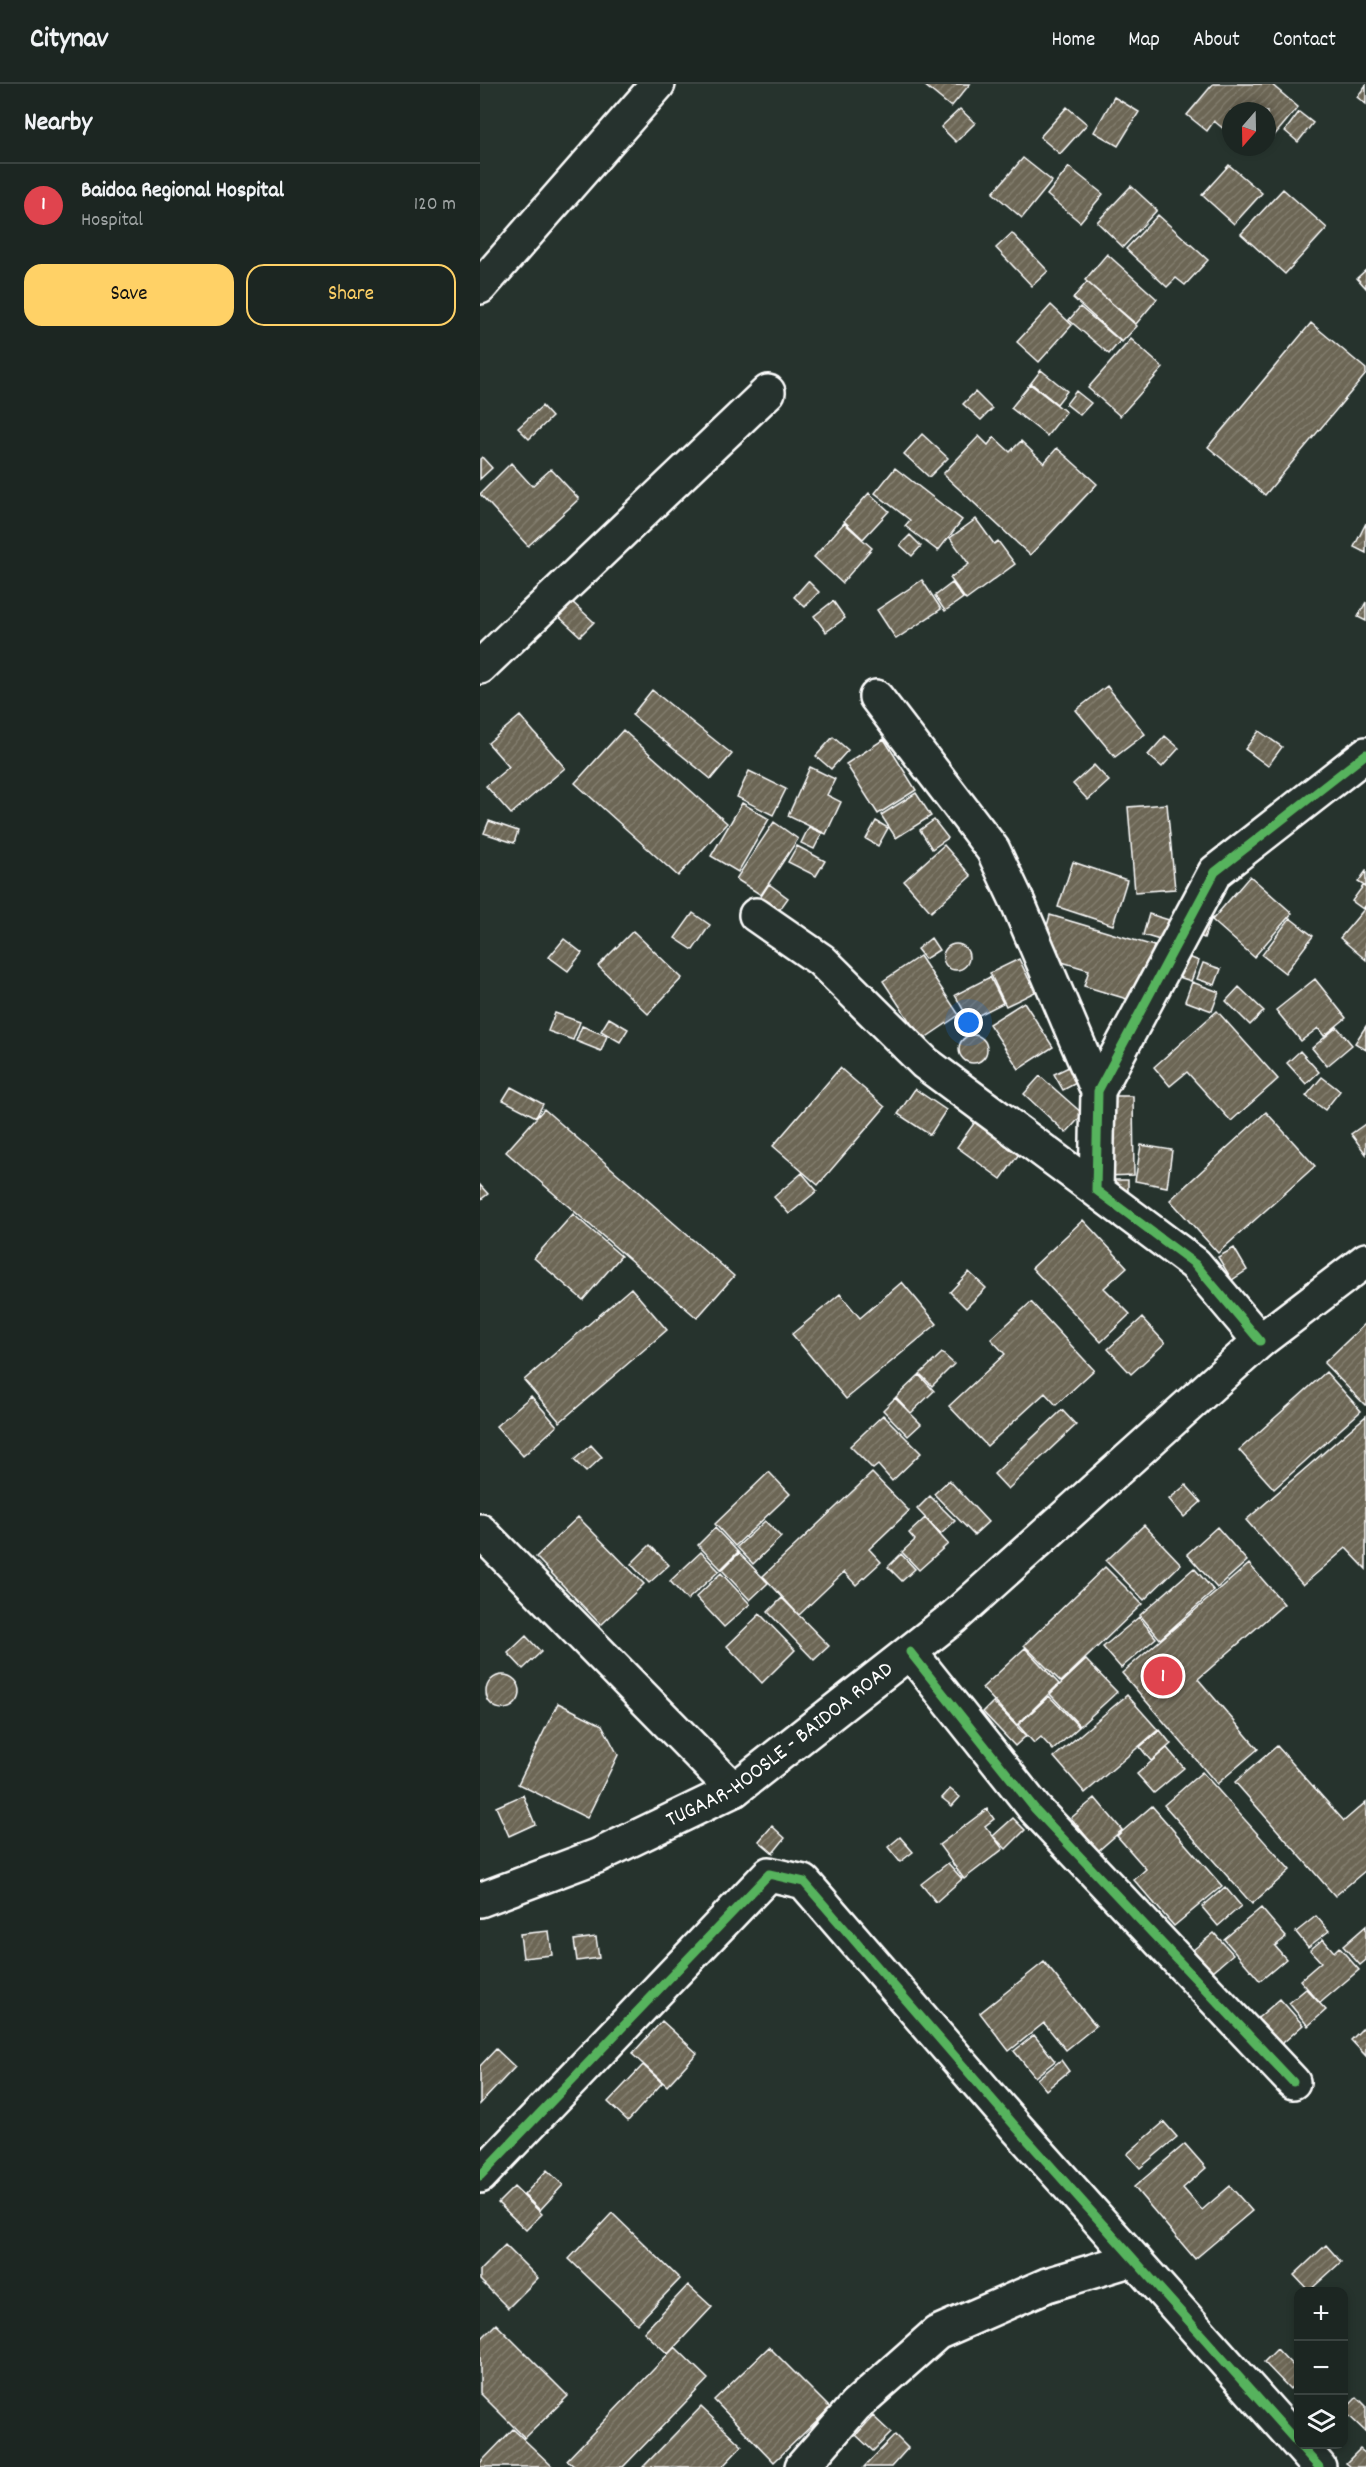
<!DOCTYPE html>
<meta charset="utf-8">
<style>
:root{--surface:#1c2622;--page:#252e2a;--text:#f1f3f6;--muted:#a0a5a5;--line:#3a4340;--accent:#ffd166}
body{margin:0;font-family:Dekko,sans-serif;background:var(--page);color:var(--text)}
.controls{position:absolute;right:18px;bottom:18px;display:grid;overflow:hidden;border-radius:12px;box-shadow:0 3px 9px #0003}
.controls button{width:54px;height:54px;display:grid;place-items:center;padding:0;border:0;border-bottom:2px solid var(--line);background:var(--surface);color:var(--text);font:30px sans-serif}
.compass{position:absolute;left:742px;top:18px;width:54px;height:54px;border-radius:50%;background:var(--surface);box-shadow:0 3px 9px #0003;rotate:200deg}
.you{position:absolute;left:489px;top:939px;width:21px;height:21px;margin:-15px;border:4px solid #fff;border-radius:50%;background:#1a73e8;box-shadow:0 0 0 9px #1a73e833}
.badge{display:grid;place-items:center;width:39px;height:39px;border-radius:50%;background:var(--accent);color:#fff;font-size:20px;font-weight:700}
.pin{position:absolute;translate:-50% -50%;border:3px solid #fff;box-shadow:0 2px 6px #0006}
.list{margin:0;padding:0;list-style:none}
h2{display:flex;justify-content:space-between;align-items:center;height:78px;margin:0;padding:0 24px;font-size:26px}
h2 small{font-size:20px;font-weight:400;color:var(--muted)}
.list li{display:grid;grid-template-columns:39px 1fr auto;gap:18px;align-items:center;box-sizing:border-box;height:84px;padding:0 24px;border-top:2px solid var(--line)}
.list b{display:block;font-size:22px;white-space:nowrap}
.list p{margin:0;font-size:20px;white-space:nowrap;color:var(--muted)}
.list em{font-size:20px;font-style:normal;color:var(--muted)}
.actions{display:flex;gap:12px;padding:18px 24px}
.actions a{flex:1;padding:14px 0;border:2px solid var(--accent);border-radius:18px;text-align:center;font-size:21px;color:var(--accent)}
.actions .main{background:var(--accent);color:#111}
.icon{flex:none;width:33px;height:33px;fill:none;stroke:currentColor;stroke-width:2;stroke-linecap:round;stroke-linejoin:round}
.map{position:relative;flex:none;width:886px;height:2383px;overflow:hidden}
header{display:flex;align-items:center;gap:36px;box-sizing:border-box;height:84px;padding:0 30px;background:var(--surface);border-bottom:2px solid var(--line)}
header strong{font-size:28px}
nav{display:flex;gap:33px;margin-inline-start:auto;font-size:21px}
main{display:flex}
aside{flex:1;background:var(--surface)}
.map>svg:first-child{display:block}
.building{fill:url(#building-hatch);stroke:#fff;stroke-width:1.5}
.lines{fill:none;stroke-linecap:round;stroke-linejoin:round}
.minor-casing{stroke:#fff;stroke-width:38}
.secondary-casing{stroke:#fff;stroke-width:38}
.minor{stroke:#26332d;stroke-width:33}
.secondary{stroke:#26332d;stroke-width:33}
.cycleway-casing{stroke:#26332d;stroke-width:13}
.cycleway{stroke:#56b35d;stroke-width:9}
.labels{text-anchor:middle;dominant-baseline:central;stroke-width:5;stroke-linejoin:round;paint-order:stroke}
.street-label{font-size:22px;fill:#fff;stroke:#26332d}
</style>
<header>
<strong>Citynav</strong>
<nav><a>Home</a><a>Map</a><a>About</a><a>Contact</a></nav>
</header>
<main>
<aside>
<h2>Nearby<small></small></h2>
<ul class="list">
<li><span class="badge" style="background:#e0444e">1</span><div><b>Baidoa Regional Hospital</b><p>Hospital</p></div><em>120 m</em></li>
</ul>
<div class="actions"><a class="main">Save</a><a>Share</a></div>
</aside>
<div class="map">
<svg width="886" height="2383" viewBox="0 0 886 2383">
<defs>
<pattern id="building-hatch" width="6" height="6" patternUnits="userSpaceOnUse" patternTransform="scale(1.5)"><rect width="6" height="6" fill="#6c6654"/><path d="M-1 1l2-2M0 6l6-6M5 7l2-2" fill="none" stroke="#827d6e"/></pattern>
</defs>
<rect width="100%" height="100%" fill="#26332d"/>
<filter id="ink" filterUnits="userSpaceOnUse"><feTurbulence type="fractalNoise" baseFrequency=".0167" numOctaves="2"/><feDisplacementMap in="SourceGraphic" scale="12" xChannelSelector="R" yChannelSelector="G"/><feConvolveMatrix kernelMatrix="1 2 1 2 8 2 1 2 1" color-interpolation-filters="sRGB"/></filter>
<g filter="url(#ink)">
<path class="building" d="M443,0H490L471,23Z
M733,0H791L818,23L793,53L787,48V27H751V51L734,37L727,47L707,31Z
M886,1V20L877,13Z
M634,13L659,28L638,62L614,48Z
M587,23L607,40L580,70L560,53Z
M480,25L495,39L476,58L461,43Z
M819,28L833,39L818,58L805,47Z
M543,74L572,97L542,134L513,109Z
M749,81L782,109L754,140L722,111Z
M589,83L623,110L600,138L567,111Z
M651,102L677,126L643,163L617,138Z
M803,105L847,144L805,190L761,150Z
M678,131L728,176L705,201L696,194L687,203L646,165Z
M532,149L568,187L552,202L516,164Z
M627,170L677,215L656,240L605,196Z
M886,186V204L877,194Z
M607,198L657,242L642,258L593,214Z
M571,221L592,241L559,278L537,258Z
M600,223L640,257L629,270L589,236Z
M831,239L886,285V290L785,411L728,363Z
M651,255L683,284L640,332L608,304Z
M561,286L587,307L577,320L551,299Z
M550,300L586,328L567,352L531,324Z
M596,307L611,319L600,331L586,320Z
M495,308L512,325L501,336L483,320Z
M62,322L72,333L49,355L38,344Z
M442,350L468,374L449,393L424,370Z
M499,352L508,361L514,353L530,368L541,357L564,379L577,364L617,400L550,471L463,390Z
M2,373L12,384L0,395V375Z
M31,379L52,402L71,385L99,415L48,462L0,410Z
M415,384L482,436L458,467L425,442L430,436L395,409Z
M389,409L409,427L383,455L364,437Z
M496,435L514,460L518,457L535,480L486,516L470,494L489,480L470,454Z
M364,439L392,464L362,499L334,473Z
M886,439V469L874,463Z
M430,451L441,462L432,472L420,461Z
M442,496L461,525L416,555L397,526Z
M328,497L339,508L325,523L314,513Z
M472,499L483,514L465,527L455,512Z
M90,516L114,538L100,552L76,530Z
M353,517L365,534L346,548L334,532Z
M886,518V537L878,533Z
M627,602L665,650L635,673L596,626Z
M172,606L252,670L231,695L152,631Z
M40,632L85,684L31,730L6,702L29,683L8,659Z
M143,646L247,739L198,792L95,699Z
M779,647L802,663L788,682L765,665Z
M685,652L699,664L682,683L668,671Z
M353,653L368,666L351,685L336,672Z
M404,655L436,706L398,730L366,680Z
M614,681L629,697L608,716L593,700Z
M330,683L355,695L347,711L361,718L346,750L308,732Z
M269,687L306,705L293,731L257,713Z
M436,709L451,732L416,754L401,731Z
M262,719L289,735L258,788L231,772Z
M687,720L695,805L655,808L648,723Z
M454,736L468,754L452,765L440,746Z
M9,737L38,747L34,759L4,749Z
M396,737L408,744L398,762L386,755Z
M294,738L318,755L281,811L256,795Z
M329,743L342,749L334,765L321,759Z
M464,761L491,792L451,828L424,797Z
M317,762L345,777L336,792L308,778Z
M593,778L647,796L633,841L578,823Z
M886,787V803L878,798Z
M770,792L812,829L774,873L732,836Z
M289,800L308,814L295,832L276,820Z
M883,802L886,804V821L883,825L872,817Z
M886,823V876L860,854Z
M718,828L732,833L724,854L710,848Z
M213,829L230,841L213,866L195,854Z
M669,830L689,836L683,857L663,851Z
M570,831L674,862L657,918L604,902L609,886L575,876L578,865L562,860Z
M810,834L833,852L805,889L782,871Z
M153,847L202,894L168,930L118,882Z
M451,854L459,866L445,875L437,865Z
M84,855L102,869L88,887L69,873Z
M463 873a13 13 0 1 1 26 0a13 13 0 1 1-26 0Z
M701,870L719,877L711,897L693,891Z
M440,872L479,931L442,956L403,897Z
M539,875L555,908L526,922L510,889Z
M723,879L741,885L735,901L717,895Z
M510,893L523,919L489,936L475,911Z
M835,895L866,934L844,952L838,944L821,957L796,926Z
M712,898L739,908L732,927L705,917Z
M759,903L784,927L770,941L746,917Z
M544,918L573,963L539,985L509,940Z
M737,927L798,995L751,1037L707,988L690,1002L674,983Z
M75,929L100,938L93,956L68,947Z
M129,934L148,945L140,958L121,947Z
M102,942L127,952L121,967L96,957Z
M886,942V966L875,959Z
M857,943L872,961L847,982L832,964Z
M479 965a14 14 0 1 1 28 0a14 14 0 1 1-28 0Z
M820,967L839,988L826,1000L807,979Z
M593,981L602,996L583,1006L574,990Z
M360,984L405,1023L338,1101L293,1062Z
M560,992L603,1030L586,1049L544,1010Z
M842,993L860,1007L845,1026L826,1012Z
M31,1003L63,1020L56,1033L23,1016Z
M435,1005L466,1026L450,1051L418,1030Z
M624,1012H653L654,1091L625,1092Z
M64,1025L254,1192L217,1234L26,1068Z
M786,1028L835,1082L738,1169L690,1116Z
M495,1038L539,1070L521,1095L477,1063Z
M885,1040L886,1042V1070L871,1050Z
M661,1061L692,1066L687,1103L655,1097Z
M322,1089L337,1107L309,1130L294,1113Z
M633,1096H648V1115H633Z
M0,1101L8,1110L0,1116Z
M93,1130L141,1172L103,1216L54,1174Z
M603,1136L647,1183L624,1204L650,1230L621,1258L552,1184Z
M754,1164L767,1186L752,1196L738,1173Z
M489,1188L506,1204L486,1224L470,1208Z
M422,1198L457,1240L366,1315L312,1250L360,1210L380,1234Z
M151,1204L187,1246L80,1338L44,1296Z
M551,1218L614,1286L576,1321L565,1309L507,1362L469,1322L525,1270L511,1255Z
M662,1234L685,1259L651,1290L628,1265Z
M886,1239V1321H885L844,1279Z
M462,1269L474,1280L452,1302L440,1290Z
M846,1288L881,1327L794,1405L759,1366Z
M439,1291L454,1307L431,1329L416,1313Z
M51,1312L77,1342L43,1372L16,1342Z
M415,1314L441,1340L428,1352L403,1326Z
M582,1326L596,1341L528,1405L514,1390Z
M403,1331L441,1369L412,1397L398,1381L393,1385L370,1362Z
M886,1332V1485L866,1464L823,1501L766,1436Z
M111,1361L122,1373L106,1388L94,1376Z
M289,1388L310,1410L255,1462L235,1440Z
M392,1389L429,1427L389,1465L401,1478L376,1501L364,1488L319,1531L283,1492Z
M469,1396L508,1438L494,1451L454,1410Z
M706,1401L721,1418L704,1433L689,1415Z
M450,1412L475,1437L461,1450L437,1425Z
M98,1433L164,1500L121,1541L56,1473Z
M445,1434L468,1460L439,1486L422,1468L435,1456L429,1449Z
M285,1437L301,1453L273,1480L257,1463Z
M664,1441L701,1480L664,1516L626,1477Z
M737,1443L767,1477L737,1504L707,1470Z
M235,1444L258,1468L241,1485L218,1461Z
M170,1461L189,1481L169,1499L151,1480Z
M221,1468L239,1487L207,1516L190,1497Z
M259,1469L288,1499L270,1516L242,1486Z
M421,1470L435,1485L422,1497L408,1483Z
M769,1480L804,1520L718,1595L778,1665L737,1700L642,1589Z
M625,1483L662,1520L581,1598L544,1561Z
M714,1484L734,1507L680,1555L660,1531Z
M241,1489L270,1520L244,1543L216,1513Z
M302,1514L349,1562L334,1576L288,1528Z
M280,1530L315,1566L282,1599L247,1562Z
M659,1533L676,1554L641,1584L623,1563Z
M46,1552L61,1568L43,1585L28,1569Z
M545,1564L579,1600L537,1641L502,1604Z
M606,1576L637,1608L600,1642L570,1610Z
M6 1608a17 17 0 1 1 34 0a17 17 0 1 1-34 0Z
M647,1611L678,1646L605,1709L574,1673Z
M569,1612L599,1643L573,1666L561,1653L554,1659L538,1641Z
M513,1618L546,1652L535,1662L503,1628Z
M78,1619L122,1641L138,1671L107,1734L38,1700Z
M680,1646L691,1660L671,1677L660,1663Z
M797,1662L864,1737L886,1718V1786L855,1812L755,1698Z
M687,1664L704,1684L674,1709L657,1690Z
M722,1688L810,1786L772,1820L684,1721Z
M470,1705L480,1713L472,1722L462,1714Z
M43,1711L55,1740L29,1752L16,1723Z
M615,1714L642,1746L618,1767L591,1734Z
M672,1722L742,1802L694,1842L654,1796L666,1785L637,1752Z
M507,1725L514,1735L505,1742L523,1765L484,1795L459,1761Z
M533,1734L545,1746L526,1765L513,1752Z
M292,1742L305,1754L293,1769L279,1757Z
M420,1753L433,1768L420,1778L408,1763Z
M468,1779L482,1795L456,1818L441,1800Z
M745,1803L761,1822L738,1842L722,1823Z
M781,1824L806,1853L795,1862L806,1875L780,1897L744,1855Z
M836,1832L849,1847L828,1863L816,1848Z
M886,1842V1876L880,1881L863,1862Z
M69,1847L72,1871L43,1874L40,1850Z
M734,1849L753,1870L732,1888L713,1866Z
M116,1853L119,1874L97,1877L94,1856Z
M843,1855L854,1868L859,1863L879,1886L840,1919L820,1896L841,1878L830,1866Z
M564,1878L616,1942L586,1966L564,1939L529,1967L500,1929Z
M826,1905L846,1926L828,1942L809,1919Z
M800,1915L823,1941L795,1966L772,1939Z
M182,1937L217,1969L187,2002L152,1970Z
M886,1941V1972L871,1956Z
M554,1951L575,1977L555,1993L534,1967Z
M16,1965L35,1983L0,2020V1982Z
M581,1976L589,1987L566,2006L557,1995Z
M163,1981L182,1999L148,2037L128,2018Z
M684,2038L697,2053L660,2084L647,2070Z
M705,2060L726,2084L703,2104L722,2126L750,2102L772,2127L715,2175L654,2103Z
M67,2086L83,2101L60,2126L44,2111Z
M34,2103L62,2130L46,2146L18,2119Z
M132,2129L200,2195L157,2240L89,2175Z
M25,2161L58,2194L28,2224L0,2196V2186Z
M846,2161L861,2178L829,2207L814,2191Z
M208,2201L232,2223L188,2270L164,2248Z
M16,2240L88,2312L45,2354L0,2309V2256Z
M195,2263L228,2295L143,2383H95L87,2376Z
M289,2263L350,2324L294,2378L234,2316Z
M797,2265L818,2287V2297L810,2305L784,2278Z
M877,2313L886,2322V2348L864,2327Z
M221,2323L262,2362L242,2383H163Z
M393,2332L411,2349L393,2367L376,2351Z
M33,2345L72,2382L70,2383H0V2379Z
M415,2351L428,2364L411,2383H384Z
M880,2365L886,2370V2383H871L866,2379Z"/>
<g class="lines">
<g class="minor-casing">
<path id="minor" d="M0,203L178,0
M0,583L288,308
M396,613L513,766L538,819L618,1007
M276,831L341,876L445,979L616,1106
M780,1257L715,1180L616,1106L618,1007L735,788L886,670
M0,1447L254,1706
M430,1568L555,1725L813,1998
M0,2092L289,1790L324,1798L535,2042L839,2383
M322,2383L375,2322L457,2249L567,2201L653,2175"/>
</g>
<g class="secondary-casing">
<g id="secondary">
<path id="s1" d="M0,1816L117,1772L254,1706L474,1533L780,1257L886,1176"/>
</g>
</g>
<use href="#minor" class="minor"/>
<use href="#secondary" class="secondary"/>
<g class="cycleway-casing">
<path id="cycleway" d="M780,1257L715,1180L616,1106L618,1007L735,788L886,670
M430,1568L555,1725L813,1998
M0,2092L289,1790L324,1798L535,2042L839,2383"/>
</g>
<use href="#cycleway" class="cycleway"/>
</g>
</g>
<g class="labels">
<g class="street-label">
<text stroke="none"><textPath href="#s1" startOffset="340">TUGAAR-HOOSLE - BAIDOA ROAD</textPath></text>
</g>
</g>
</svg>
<div class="controls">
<button>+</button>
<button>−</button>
<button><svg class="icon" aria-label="layers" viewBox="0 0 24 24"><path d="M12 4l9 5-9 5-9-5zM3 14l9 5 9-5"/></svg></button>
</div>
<svg class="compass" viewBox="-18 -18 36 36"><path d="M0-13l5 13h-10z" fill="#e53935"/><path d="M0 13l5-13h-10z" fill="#a0a5a5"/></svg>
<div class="you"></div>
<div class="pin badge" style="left:683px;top:1592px;background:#e0444e">1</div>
</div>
</main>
